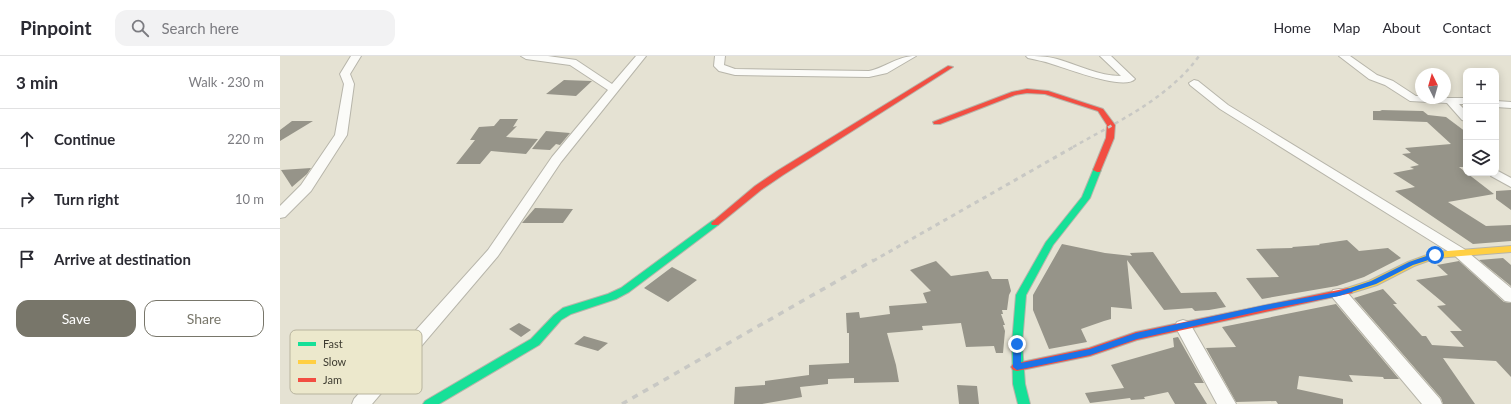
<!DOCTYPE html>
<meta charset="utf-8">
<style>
:root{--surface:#fff;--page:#f2f2f3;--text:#2b2b33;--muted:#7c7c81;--line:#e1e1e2;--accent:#78766a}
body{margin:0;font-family:Lato,sans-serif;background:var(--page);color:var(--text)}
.controls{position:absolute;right:12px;top:12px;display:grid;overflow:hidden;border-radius:8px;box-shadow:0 2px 10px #0003}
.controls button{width:36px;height:36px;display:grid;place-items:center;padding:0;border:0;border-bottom:1px solid var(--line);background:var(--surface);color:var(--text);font:20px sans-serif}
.compass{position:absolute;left:1135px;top:12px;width:36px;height:36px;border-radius:50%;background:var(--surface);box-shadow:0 2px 10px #0003;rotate:355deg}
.stop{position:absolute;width:12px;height:12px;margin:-9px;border:3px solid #1a73e8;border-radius:50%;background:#fff}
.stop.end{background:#1a73e8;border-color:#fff;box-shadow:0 1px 4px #0008}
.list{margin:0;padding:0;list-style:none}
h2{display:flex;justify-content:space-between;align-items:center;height:52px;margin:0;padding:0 16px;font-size:17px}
h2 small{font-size:13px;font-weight:400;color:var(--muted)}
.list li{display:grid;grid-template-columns:26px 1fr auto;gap:12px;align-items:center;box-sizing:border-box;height:60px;padding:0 16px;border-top:1px solid var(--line)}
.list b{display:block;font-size:15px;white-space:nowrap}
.list em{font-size:13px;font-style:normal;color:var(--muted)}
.actions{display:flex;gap:8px;padding:12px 16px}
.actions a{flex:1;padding:9px 0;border:1px solid var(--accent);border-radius:12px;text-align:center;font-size:14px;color:var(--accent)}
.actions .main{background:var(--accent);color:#fff}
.icon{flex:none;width:22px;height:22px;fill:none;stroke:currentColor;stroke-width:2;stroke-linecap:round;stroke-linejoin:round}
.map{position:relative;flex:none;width:1231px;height:348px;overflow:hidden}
header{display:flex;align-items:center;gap:24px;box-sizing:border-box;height:56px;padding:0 20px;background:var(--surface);border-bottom:1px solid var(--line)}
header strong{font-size:19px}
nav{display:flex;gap:22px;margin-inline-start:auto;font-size:14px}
.search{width:280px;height:36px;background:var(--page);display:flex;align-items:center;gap:10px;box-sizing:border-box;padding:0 14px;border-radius:12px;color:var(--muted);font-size:15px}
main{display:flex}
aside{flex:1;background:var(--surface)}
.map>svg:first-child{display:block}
.building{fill:#969489}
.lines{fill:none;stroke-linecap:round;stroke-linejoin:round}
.street-casing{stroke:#b7b5aa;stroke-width:2}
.fast-casing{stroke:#b7b5aa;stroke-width:2}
.slow-casing{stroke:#b7b5aa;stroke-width:2}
.jam-casing{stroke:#b7b5aa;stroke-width:2}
.street{fill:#fbfbf8;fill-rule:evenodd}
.fast{fill:#16e098;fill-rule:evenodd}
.slow{fill:#ffcf43;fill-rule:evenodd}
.jam{fill:#f24e42;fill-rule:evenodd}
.rail-far2{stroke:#c8c8c4;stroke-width:2.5;stroke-dasharray:4 4;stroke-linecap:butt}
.rail-far1{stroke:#c8c8c4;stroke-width:3;stroke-dasharray:4.5 4.5;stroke-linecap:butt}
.rail{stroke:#c8c8c4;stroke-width:3.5;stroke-dasharray:6 6;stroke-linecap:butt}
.route{fill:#1a73e8}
.key{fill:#ece8cc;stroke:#b8b49e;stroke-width:1}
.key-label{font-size:11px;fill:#3e3c31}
</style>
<header>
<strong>Pinpoint</strong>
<div class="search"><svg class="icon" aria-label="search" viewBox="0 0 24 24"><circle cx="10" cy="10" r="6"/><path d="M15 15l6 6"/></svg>Search here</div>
<nav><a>Home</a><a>Map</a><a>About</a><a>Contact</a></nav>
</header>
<main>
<aside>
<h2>3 min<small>Walk · 230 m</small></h2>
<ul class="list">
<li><svg class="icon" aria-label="ahead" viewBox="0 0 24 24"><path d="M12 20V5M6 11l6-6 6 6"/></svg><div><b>Continue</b></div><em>220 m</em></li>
<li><svg class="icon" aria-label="right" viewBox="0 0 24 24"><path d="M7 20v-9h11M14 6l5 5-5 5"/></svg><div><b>Turn right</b></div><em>10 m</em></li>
<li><svg class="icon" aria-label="arrive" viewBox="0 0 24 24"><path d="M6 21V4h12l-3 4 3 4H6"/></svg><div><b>Arrive at destination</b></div></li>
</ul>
<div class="actions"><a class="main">Save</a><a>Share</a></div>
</aside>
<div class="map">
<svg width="1231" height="348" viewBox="0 0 1231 348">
<rect width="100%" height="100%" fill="#e5e2d3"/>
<path class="building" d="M284,24L312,25L296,40L266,38Z
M1100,54L1143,55L1148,59L1166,61L1186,76V111H1179L1214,138L1168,146L1206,170L1231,169V185L1193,188L1115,135L1135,131L1113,117L1134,113L1130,111L1139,109L1122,98L1131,97L1125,92L1171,88L1147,66L1093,64V55H1102Z
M220,63H238L233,71L237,70L226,81L258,83L246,98L211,95L200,108H176L195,84H190L199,71L214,70Z
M12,65H33L0,85V74Z
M266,75L290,77L280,89L276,88L270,94L252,93Z
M31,112L27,118L12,131L1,114Z
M1231,134V154L1216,143V135Z
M255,152L293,153L283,167H242Z
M1067,184L1079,195L1108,192L1121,202L1084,221L1057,230L982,243L966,222L999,221L976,193L1013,192L1012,191L1040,189L1039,188Z
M782,188L825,197L852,200L850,197L873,196L901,237L936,236L946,251L929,254L915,255L912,252L884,254L847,204L852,253L831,251V263L824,265L801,273L807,286L769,293L753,254V239Z
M1223,202L1231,209V230L1199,204Z
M656,205L671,220L708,215L712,223H728L731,235L729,239L727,254H722L723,258H721L725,269H723L725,275L723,297H716L714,290L686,291L681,267L642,270L643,274L607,277L616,309L619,326L574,327V322L548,323V328L520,331L522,341L482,348H454L455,331L485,329V325L529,319V309L569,307V277H567L566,257L579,256L580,262L610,258L609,250L647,247L643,237L651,235L630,214Z
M1179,205L1224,246L1231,247V321L1216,305L1163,302L1195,348H1163L1161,342L1074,242L1103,233L1117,248H1113L1142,280H1146L1152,289L1184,291L1170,275H1182L1157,250L1166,249L1136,224L1168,219L1157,209Z
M392,211L417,224L388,246L364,232Z
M1056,248L1119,323H1104L1103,321L1069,319L1073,326L1019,320L1017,333L1063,343V348H998L996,345L956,346L926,292L956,291L942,271Z
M239,267L251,274L241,281L229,273Z
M304,280L328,287L318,295L294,288Z
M898,281L924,327H914L927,348H895L888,336L864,341L865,343L851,344L850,342L810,347L805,337L844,332L831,309L894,291L893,282Z
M677,329L697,330L699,348H679Z"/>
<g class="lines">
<g class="street-casing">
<path id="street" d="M71,0H81L70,18L74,28L67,79L31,135L5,161L0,162V150L21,129L55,79L64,28L60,18Z
M241,0H268L296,4L332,28L356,0H366L281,106L218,200L92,348H72L74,343L208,194L272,101L328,34L290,9L246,3Z
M435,0H445L444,9L455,13L589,15C607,11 617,0 636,0L607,17L589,21L455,19L439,15L434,10Z
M746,0C757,0 767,0 777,3C798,9 819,20 841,20L820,0H831L855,23C844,35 786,12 772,8C764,5 756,4 748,2Z
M1059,0H1070L1097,19L1113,25L1136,40H1141V42H1186V48H1179L1186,55V65L1182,64L1167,47L1130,45L1105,29L1089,23Z
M914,24L918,25L948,49L1184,193L1231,232V246L1225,245L1174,199L940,53L910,29L909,27Z
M1216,45L1231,46V52L1216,51Z
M1216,114L1231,122V131L1211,120L1209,117H1216Z
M1059,233L1065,234L1160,343L1162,348H1142L1053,242L1051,238L1053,234Z
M903,264L909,266L956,348H937L895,270L897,266Z"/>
</g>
<g class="fast-casing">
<path id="fast" d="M814,112H817L821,114L810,142L773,189L746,239L742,288L745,328L750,348H738L733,328L732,288L736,239L766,186L802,141Z
M435,164L439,167L438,169L349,236L336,243L291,258L281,264L259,289L159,348H143L145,345L251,283L274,259L283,252L328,238L341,232L432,165Z"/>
</g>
<g class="slow-casing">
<path id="slow" d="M1231,190V196L1156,202L1134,210L1097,229L1068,238L1064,237L1063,235L1064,233L1089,225L1128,206L1155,196Z"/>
</g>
<g class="jam-casing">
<path id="jam" d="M668,10L673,11L503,119L481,134L438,169H432L431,167L475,130L497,115Z
M747,33L768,35L823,53L835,69L834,82L820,116H817L813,114L826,82L827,69L818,55L765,38L747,37L735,39L660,68H654L653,66L732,36Z
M1068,232L1072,233L1073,235L1072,237L857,284L810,300L737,315L733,314L731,311L733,308L737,307L809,292L856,276Z"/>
</g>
<use href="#street" class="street"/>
<use href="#fast" class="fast"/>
<use href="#slow" class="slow"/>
<use href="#jam" class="jam"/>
<path class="rail-far2" d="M793,91C837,66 889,42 919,0"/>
<path class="rail-far1" d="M593,205L795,90"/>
<path class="rail" d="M342,348L594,204"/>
</g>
<path class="route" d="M1155,197L1158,198V201L1133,209L1096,228L1059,240L985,254L857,283L810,299L737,314L733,311V288L737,285L741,288V307L810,293L856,277L985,249L1058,236L1091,225L1129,206Z"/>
<rect x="10" y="274" width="132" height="64" rx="6" class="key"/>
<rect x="18" y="286" width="18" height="4" fill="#16e098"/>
<rect x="18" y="304" width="18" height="4" fill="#ffcf43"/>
<rect x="18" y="322" width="18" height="4" fill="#f24e42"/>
<g class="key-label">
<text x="43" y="292">Fast</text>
<text x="43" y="310">Slow</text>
<text x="43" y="328">Jam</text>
</g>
</svg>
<div class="controls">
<button>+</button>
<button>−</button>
<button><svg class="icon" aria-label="layers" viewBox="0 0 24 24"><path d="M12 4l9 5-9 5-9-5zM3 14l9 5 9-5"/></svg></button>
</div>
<svg class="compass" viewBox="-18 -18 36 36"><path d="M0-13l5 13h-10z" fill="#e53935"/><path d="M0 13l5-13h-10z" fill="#7c7c81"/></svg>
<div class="stop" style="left:1155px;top:199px"></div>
<div class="stop end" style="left:737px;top:288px"></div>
</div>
</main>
